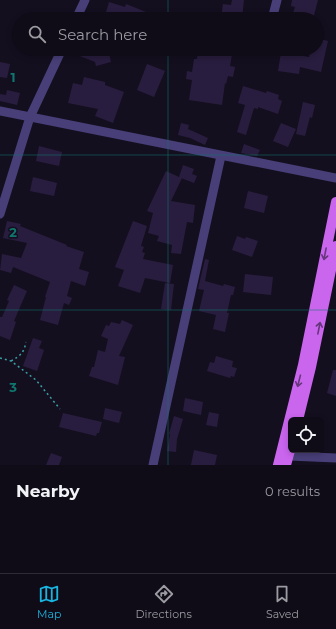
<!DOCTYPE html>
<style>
:root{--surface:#0f0b17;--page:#1d1924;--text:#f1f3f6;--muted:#9b9ba1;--line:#2f2b36;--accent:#19b5e0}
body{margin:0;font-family:Montserrat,sans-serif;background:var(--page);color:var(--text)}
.controls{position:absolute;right:12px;bottom:12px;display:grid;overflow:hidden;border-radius:6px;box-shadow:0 2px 6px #0003}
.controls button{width:36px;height:36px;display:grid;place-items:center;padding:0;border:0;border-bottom:1px solid var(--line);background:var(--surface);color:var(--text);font:20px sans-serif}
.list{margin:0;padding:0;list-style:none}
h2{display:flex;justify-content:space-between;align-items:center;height:52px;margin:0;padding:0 16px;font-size:17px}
h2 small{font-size:13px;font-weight:400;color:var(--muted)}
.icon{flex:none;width:22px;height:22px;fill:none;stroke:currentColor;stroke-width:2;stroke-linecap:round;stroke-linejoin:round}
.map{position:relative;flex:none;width:336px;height:465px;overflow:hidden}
.search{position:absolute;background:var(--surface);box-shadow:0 2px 6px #0003;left:12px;right:12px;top:12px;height:44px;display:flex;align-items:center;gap:10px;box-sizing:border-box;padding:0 14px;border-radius:22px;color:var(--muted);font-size:15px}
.sheet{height:108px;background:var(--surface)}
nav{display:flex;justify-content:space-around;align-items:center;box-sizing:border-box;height:56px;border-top:1px solid var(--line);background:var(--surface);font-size:11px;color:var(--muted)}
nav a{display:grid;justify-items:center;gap:2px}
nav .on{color:var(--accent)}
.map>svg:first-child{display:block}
.building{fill:#281d3e}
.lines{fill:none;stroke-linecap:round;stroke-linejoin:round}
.path{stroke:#3ba0a6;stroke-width:1.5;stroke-dasharray:2 3;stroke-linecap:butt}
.minor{stroke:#483f79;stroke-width:9}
.primary{stroke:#ca65ee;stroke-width:10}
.oneway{stroke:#66367c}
.grid{fill:none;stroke:#0f766e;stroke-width:1;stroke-opacity:0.55}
.grid-label{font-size:13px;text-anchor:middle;font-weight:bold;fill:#0f766e;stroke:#140f1f;stroke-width:3;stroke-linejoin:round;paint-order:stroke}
</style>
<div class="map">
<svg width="336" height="465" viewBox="0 0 336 465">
<rect width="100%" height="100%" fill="#140f1f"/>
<path class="building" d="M232,0H244L242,19L221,18L223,4L231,5Z
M292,0H318L313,19L293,13L295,7L291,6Z
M109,2L125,7L126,4L146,12L157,19H142L127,13L126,19H104Z
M317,38L328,41L321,72L300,67L299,74L278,71L281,52L309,57L311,49H317Z
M79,49H108L111,62L96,66L95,62L77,55Z
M198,49H233L230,66L235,67L233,77L228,76L226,84L225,83L222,105L189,100L192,80L186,79L187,71L192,72L194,59H197Z
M0,62L10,64L7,78L0,77Z
M147,64L165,71L154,97L137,90Z
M84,77L105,82V85L124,92L113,123L95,116L98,109L68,103L73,83L82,85Z
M243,86L266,93L267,91L279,95L278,99L282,101L278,114L258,107V109L254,108L246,135L237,132L245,105L238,103Z
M7,90L20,93L17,105L0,101V94L6,95Z
M303,102L315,105L312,118L310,117L305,136L296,134Z
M181,123L189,125L188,129L208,138L205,145L190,138L178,135Z
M281,123L296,129L288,147L273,141Z
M244,144L260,150L257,156L241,153Z
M39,146L62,152L59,166L36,161Z
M183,165L194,169L192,174L197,176L194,183L181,178H182L171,201L195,205L193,223L187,222L181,254L171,253L172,245L157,241L159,236L148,233L153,213L147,211L166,171L179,177Z
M33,177L57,183L54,196L30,191Z
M248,191L268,196L264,213L244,208Z
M7,221L21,224L20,226L67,245L66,246L84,252L79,269L89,272L85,286L71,281L67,296L72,298L69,305L64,303L58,325L40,320L46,297H45L50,282L13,267L11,273L0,270L2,254L21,258L27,243L3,238Z
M133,221L147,226L141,246L144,247L142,252L145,253L143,259L173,265L170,283L145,278L140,293L118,286L124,270L115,267Z
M237,236L245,239L246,237L258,241L252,257L232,250Z
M205,259L209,260L205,281L223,286L224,284L235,287L233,295H231L227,313H229L225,332L213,329L216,315L199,311L204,290L198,289Z
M245,274L273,277L271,295L243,292Z
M165,283L174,284L171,310L161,309Z
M14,285L27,291L14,321L16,322L10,340L0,336V317H2L9,301L7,300Z
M122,320L133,325L119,356L125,357L118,385L89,376L92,367H94L98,350L105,352L108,339L101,336L106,325L109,326L111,322L120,324Z
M33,338L42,341L39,348L44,350L37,371L23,366Z
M216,356L233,361L232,367L237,368L234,377L231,376L230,378L207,371L210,362L214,363Z
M333,370H336V396L327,393Z
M185,398L203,402L201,415L183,411Z
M105,408L122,412L119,423L103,419Z
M209,412L219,414L217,427L206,425Z
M63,413L102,422L99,433H97L96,436L59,427Z
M174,416L183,419L177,439L176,452L167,451L170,434H169Z
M194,450L217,455L215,465H191Z
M51,453L62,457L59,465H46Z"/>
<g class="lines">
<path class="path" d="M0,358L11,361L36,380L60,409
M11,361C20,356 24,353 26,342"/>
<path class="minor" d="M76,19L85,0
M272,19L277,0
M0,111L336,178
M0,214L30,117L62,49
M289,456L336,458
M153,465L221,156"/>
<path class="primary" d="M298,420L311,367L336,246
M278,465L303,365L336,202
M286,465L291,447"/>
</g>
<defs><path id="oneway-shaft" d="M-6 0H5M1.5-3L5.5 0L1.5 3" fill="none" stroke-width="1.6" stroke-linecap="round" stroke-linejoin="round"/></defs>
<g class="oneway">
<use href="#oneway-shaft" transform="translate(325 254) rotate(101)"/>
<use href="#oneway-shaft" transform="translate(319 328) rotate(-79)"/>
<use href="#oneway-shaft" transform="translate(299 381) rotate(104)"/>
</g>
<path class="grid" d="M168,0V19M168,49V465M0,155H336M0,310H336"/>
<g class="grid-label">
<text x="13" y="82">1</text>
<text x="13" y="237">2</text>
<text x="13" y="392">3</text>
</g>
</svg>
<div class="controls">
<button><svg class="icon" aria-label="locate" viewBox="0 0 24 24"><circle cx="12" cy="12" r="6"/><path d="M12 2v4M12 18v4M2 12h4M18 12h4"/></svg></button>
</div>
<div class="search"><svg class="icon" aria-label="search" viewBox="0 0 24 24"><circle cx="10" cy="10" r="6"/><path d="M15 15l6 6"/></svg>Search here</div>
</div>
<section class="sheet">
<h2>Nearby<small>0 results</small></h2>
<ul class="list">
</ul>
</section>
<nav>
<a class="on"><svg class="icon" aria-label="map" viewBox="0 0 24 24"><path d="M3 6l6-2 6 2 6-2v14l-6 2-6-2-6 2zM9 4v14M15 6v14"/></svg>Map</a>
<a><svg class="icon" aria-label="directions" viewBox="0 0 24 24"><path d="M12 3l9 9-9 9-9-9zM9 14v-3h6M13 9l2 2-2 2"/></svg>Directions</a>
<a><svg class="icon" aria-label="saved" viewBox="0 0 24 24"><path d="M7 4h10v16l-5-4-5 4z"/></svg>Saved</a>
</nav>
